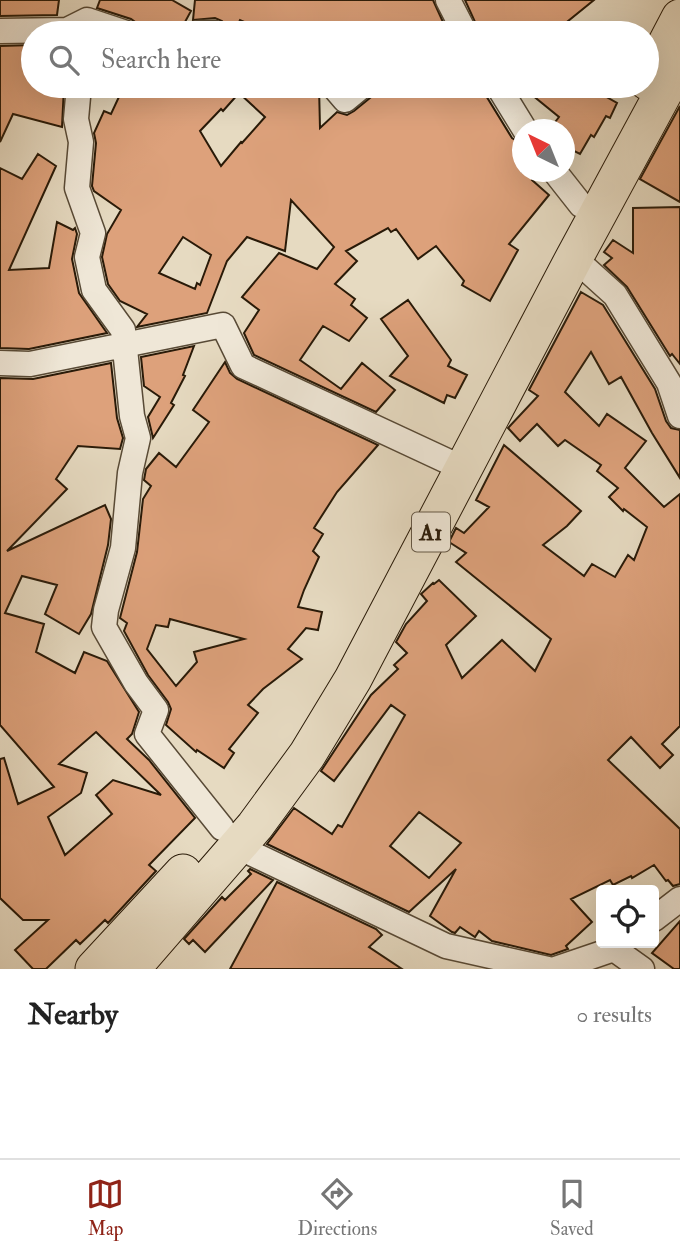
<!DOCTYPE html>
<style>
:root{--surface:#fff;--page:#f2f2f2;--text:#222;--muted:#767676;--line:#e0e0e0;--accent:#8f2418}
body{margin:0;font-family:"IM FELL Double Pica",serif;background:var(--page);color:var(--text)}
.controls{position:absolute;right:21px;bottom:21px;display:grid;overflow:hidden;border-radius:7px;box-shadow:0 7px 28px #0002}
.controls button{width:63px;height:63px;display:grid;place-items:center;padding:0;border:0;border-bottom:2px solid var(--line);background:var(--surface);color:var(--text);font:35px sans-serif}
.compass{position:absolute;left:512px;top:119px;width:63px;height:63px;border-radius:50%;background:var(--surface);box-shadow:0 7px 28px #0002;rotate:317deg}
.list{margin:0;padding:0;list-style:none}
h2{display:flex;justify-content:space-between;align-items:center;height:91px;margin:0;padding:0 28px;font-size:30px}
h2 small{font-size:23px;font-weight:400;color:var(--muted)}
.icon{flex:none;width:38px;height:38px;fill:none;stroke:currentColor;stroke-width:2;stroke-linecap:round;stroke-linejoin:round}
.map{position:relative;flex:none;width:680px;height:969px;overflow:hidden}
.search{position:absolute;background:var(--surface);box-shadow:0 7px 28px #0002;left:21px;right:21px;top:21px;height:77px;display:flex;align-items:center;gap:18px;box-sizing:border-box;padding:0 24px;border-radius:38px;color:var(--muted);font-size:26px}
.sheet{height:189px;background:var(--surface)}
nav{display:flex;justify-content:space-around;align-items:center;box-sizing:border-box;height:98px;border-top:2px solid var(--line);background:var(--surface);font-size:19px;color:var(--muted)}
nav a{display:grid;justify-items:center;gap:4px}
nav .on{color:var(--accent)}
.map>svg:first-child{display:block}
.building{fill:#dda17b;stroke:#291a08;stroke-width:2;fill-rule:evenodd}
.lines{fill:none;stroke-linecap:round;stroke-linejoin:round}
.minor-casing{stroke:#584a36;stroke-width:27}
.highway-casing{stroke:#291a08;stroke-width:39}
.minor{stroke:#efe7d7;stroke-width:24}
.highway{stroke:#e6dac1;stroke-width:37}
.labels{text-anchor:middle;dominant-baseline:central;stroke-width:7;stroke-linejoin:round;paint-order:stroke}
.shield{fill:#efe7d7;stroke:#645846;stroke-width:2}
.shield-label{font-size:23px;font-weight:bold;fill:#291a08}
</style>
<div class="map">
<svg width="680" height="969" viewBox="0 0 680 969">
<rect width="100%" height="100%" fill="#e6dac1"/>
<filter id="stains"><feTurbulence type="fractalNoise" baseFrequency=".00286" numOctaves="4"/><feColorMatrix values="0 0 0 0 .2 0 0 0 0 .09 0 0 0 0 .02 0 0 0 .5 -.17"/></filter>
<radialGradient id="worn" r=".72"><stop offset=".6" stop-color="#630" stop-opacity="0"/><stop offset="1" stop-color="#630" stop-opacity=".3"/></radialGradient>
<path class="building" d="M0,0H59L57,15L0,16Z
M100,0H172L191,11L179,33H140L138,24L131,19L97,8Z
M195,0H433L448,33H269L240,20L235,31L227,27L222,21L215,18L193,20Z
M465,0H594L562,26L567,33H515L508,23L485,33H480Z
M33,45V86H64L62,127L13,114L0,142V46Z
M124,86H319L320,128L337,112L347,115L354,111L371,97L376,88L381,86H483L485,94L512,138L522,144V172H538L532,180L549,195L509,244L518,250L490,301L462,285L464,281L436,246L418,259L396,229L391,232L388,228L346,251L357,261L335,284L355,299L351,305L367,318L349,341L323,326L300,360L341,389L362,363L395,390L376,412L254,355L244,333L259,310L242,297L279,253L317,269L334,247L291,200L285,251L247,237L227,261L207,313L137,327L147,314L120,301L108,284L102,257L107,234L121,210L94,191L92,186L96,143L94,133L104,111L111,114ZM239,93L265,117L242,143L241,142L221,166L200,131L221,109L223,111ZM183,237L211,255L200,285L197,283L195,289L159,273Z
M521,86H610L603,95L617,103L610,118L606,116L594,137L591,135L580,154L564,146V130H549L559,117Z
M680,106V202L640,179Z
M38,154L56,166L9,270L49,268L57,222L73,230L75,228L77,234L72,259L79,293L107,333L29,349L0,348V168L22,179Z
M680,207V364L672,354L670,356L627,287L604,265L612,258L604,252L613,240L633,253V208Z
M581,292L603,305L655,389L666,421L671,428L680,430V478L652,433L621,377L609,384L591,352L565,392L599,426L607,414L646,441L625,468L664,507L680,494V726L662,744L673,755L660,768L631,737L608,760L680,829V884L673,886L668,880L666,881L654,865L632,878L631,876L613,885L610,880L571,899L592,922L566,946L568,949L551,955L492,941L479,931L475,937L460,927L455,933L452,932L430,916L456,869L409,912L267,844L294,808L332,834L338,825L342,827L405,715L391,705L334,781L321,771L371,695L398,669L394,665L407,653L396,642L406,624L427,601L421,594L433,583L434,584L439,580L476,616L446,645L462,678L502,640L535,671L551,639L456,562L466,553L449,542L456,528L464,533L489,507L476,500L504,445L581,511L567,526L543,545L584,576L592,564L615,577L628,555L634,560L647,527L624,509L623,511L609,497L618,488L597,471L601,465L565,440L558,446L537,424L520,441L508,428L538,396L529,390ZM419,812L461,843L429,878L390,846Z
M408,300L451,360L448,366L467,375L455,398L447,395L444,403L390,376L408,356L381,319Z
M194,346L183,375L185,376L171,403L174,405L153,438L148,417L160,397L144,386L141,357Z
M225,362L230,373L237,379L378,445L337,492L314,528L323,534L313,551L319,557L304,590L298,607L322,612L318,630L306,628L288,649L302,659L263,689L248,705L258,713L229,749L234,753L224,768L197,750L196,752L166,725L171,709L168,702L148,675L124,631L127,623L120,618L137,552L143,499L151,486L144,480L146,469L159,453L176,467L209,422L193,410ZM170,619L244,639L194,652L197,662L176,686L147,649L156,625L168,627Z
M111,363L117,418L123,438L120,449L78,446L56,479L67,489L7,551L105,505L111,519L108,545L91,614L79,634L45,614L57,585L22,576L5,613L44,624L36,652L75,673L84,652L107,661L139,712L132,734L127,739L149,760L195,818L149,865L156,871L108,923L105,920L80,944L76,940L46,969H33L15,950L48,920H23L0,898V759L4,758L18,804L54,787L0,725V378L33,379ZM96,732L161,795L113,780L96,795L112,814L65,855L48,817L81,793L87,773L59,764Z
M250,869L273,880L205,952L193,940L189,944L184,939L222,897L225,900L251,874L248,871Z
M277,882L376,929L382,935L369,947L402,969H230Z
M680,921V969H674L652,953Z"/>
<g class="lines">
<g class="minor-casing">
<path id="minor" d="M448,0L465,33
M0,31L67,30L87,20L126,33
M200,33H214
M79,86L76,119L81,142L77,188L93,233L87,257L94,290L123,330L132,416L138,438L130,473L123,548L106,610L104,627L136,683L156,710L147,734L222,828
M333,86L345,100L362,86
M498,86L525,130
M555,172L581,205
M574,258L615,295L669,383L680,416
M0,363L30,364L223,325L243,366L447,461
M236,846L446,946L548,969
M654,919L680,899
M555,969L614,949L642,969"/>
</g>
<g class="highway-casing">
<path id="highway" d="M647,81L680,18
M94,969L183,873
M131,969L255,826L307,755L353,679L574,258L680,62"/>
</g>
<use href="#minor" class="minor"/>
<use href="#highway" class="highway"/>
</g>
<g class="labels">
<rect class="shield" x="412" y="512.5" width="38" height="39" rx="5"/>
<g class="shield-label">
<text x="431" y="532">A1</text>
</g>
</g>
<rect width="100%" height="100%" filter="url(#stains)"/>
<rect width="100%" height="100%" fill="url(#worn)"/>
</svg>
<div class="controls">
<button><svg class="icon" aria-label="locate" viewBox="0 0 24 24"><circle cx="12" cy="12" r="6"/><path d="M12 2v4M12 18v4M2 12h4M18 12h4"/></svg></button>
</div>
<svg class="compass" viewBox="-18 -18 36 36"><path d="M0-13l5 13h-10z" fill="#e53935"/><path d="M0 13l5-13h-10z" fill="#767676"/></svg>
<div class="search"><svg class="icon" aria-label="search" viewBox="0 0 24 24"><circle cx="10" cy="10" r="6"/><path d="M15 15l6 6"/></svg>Search here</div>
</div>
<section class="sheet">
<h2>Nearby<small>0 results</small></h2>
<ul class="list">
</ul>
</section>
<nav>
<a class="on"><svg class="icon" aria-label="map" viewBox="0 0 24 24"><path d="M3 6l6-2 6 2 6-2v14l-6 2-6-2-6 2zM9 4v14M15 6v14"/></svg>Map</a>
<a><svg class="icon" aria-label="directions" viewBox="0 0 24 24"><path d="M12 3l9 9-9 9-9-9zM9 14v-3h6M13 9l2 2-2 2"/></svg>Directions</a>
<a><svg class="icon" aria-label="saved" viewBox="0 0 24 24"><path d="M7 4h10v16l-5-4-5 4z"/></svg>Saved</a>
</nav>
